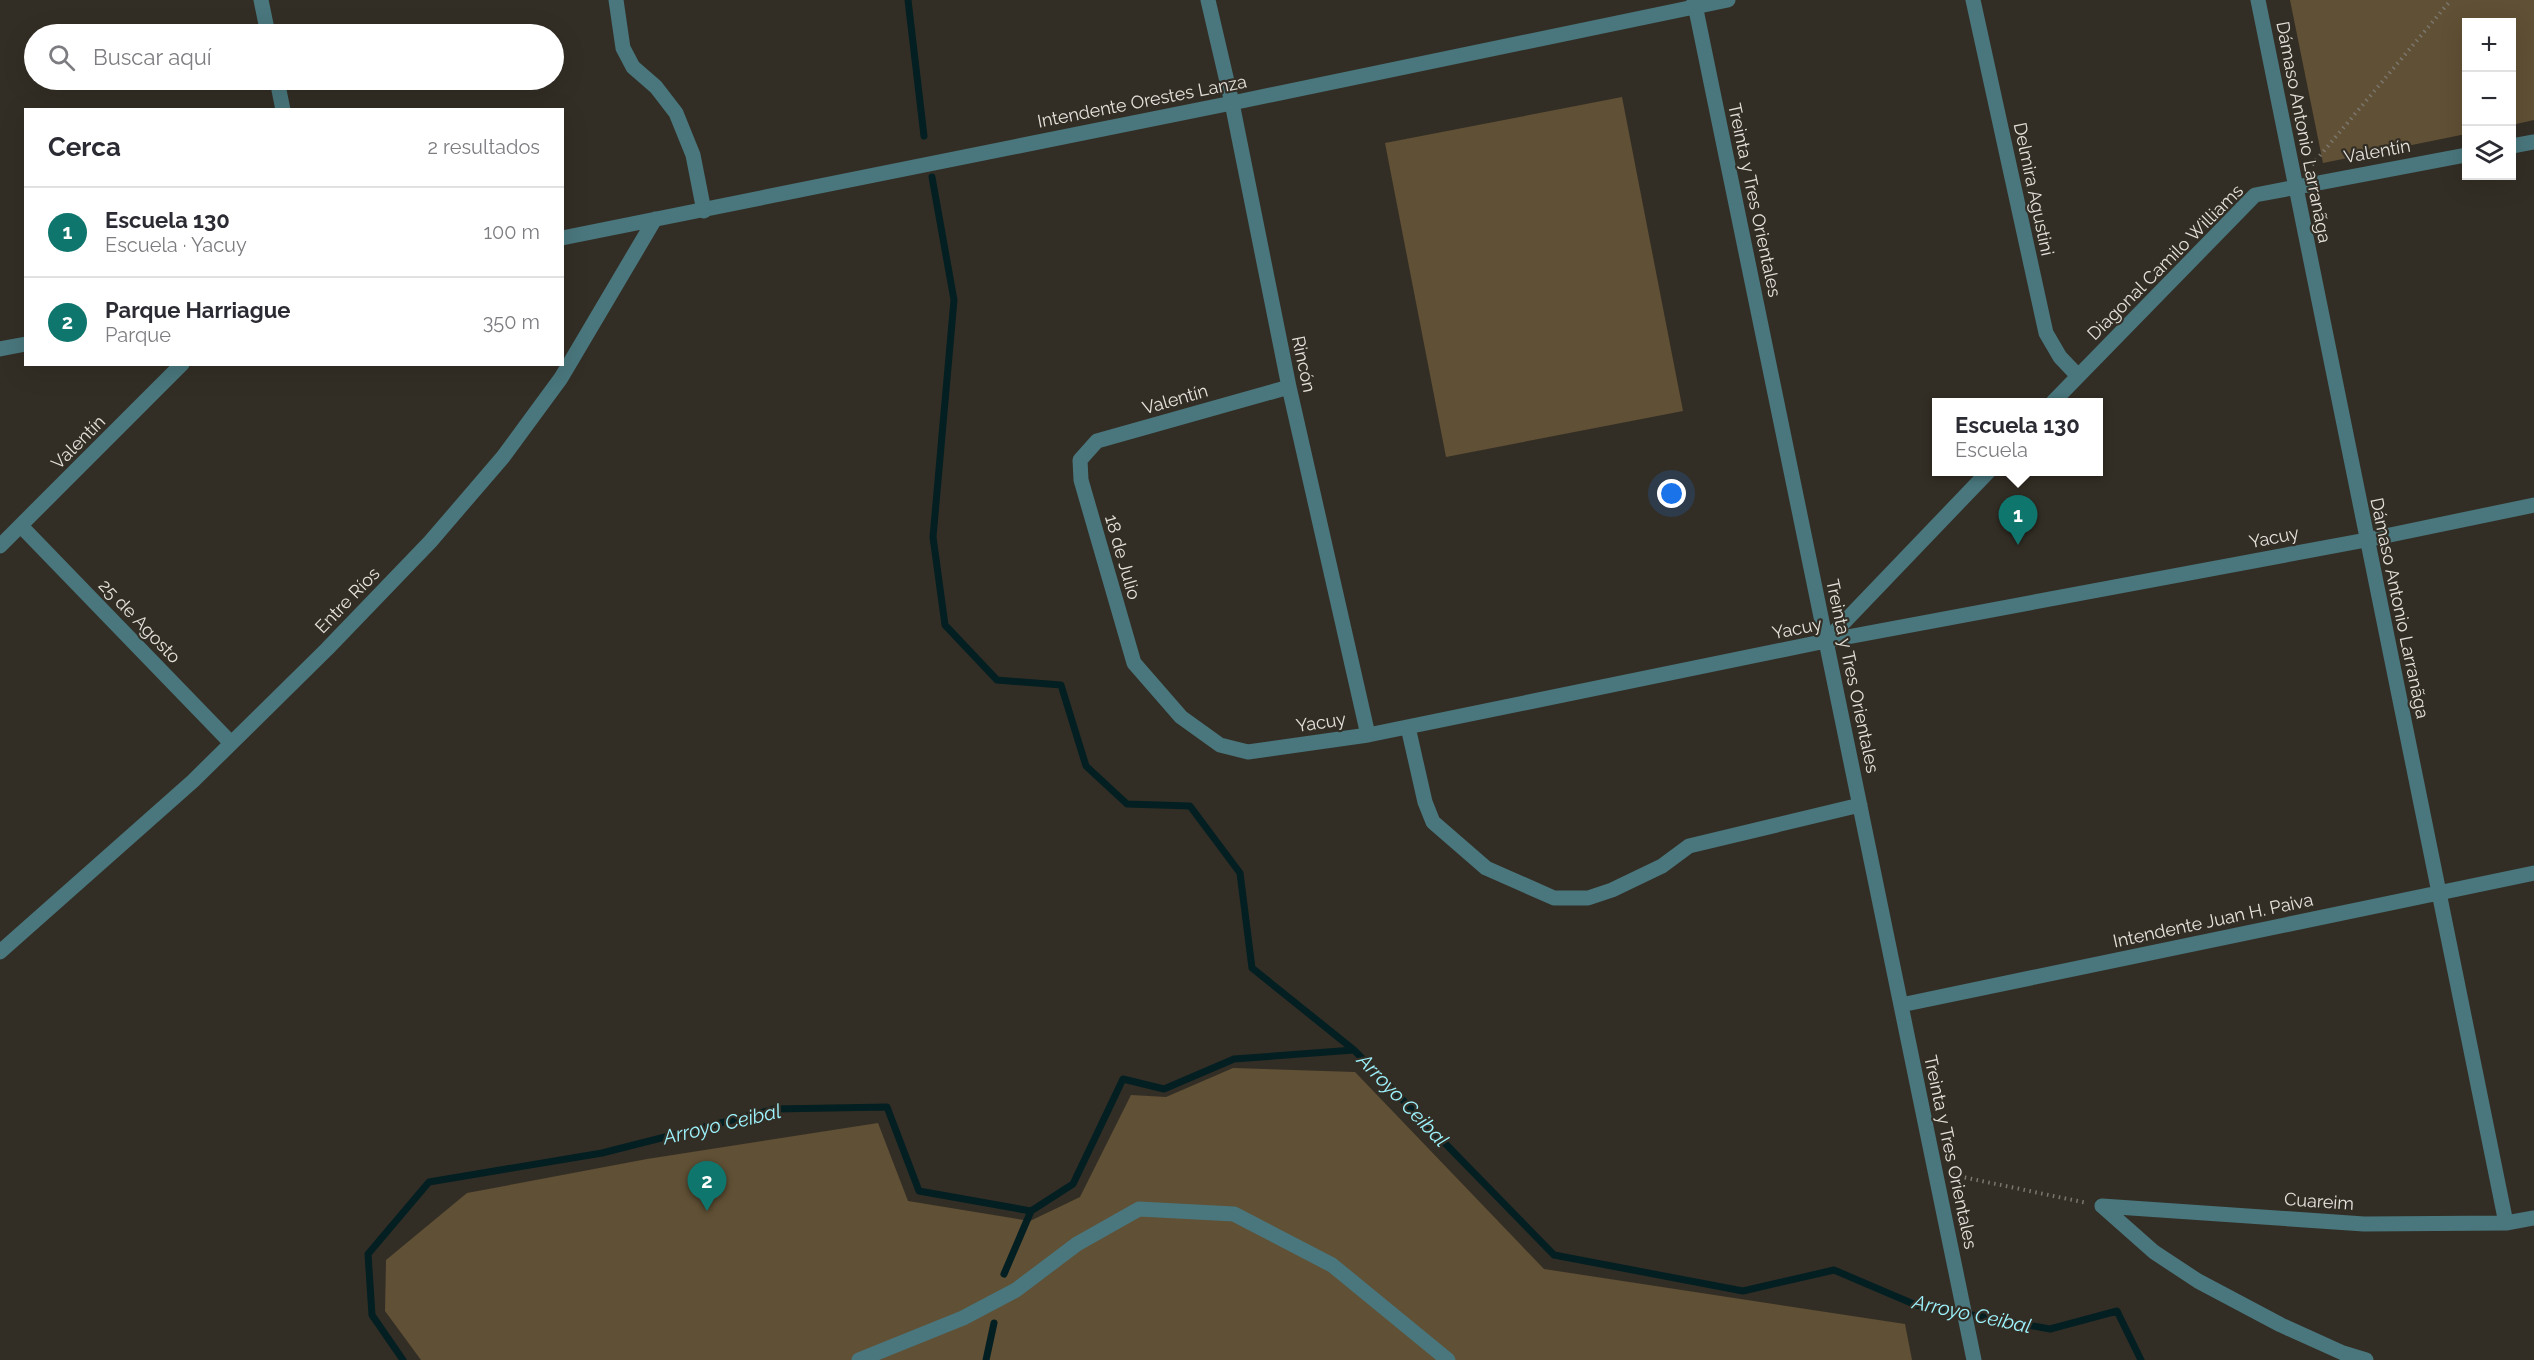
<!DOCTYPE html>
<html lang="es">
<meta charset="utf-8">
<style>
:root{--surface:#fff;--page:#f7f7f7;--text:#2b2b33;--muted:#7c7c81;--line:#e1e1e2;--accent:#0f766e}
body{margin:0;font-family:Raleway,sans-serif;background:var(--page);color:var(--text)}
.controls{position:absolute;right:18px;top:18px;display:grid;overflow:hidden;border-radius:0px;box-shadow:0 6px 24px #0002}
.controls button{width:54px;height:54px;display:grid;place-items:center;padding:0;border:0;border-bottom:2px solid var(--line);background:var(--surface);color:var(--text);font:30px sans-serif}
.you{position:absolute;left:1672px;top:494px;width:21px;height:21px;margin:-15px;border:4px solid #fff;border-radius:50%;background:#1a73e8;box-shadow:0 0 0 9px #1a73e833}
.badge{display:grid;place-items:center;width:39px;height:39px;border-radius:50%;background:var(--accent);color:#fff;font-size:20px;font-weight:700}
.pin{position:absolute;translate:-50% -50px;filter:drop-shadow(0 2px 3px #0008)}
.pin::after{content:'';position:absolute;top:32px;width:21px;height:18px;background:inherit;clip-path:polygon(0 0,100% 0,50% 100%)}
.popup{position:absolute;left:1932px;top:398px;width:171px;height:78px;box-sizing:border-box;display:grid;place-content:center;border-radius:0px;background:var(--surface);filter:drop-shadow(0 2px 4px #0005);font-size:20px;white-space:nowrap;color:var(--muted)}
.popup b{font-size:22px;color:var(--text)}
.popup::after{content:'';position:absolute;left:50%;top:100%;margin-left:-12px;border:12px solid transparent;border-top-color:var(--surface)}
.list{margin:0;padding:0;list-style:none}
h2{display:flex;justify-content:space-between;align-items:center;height:78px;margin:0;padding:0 24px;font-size:26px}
h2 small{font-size:20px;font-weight:400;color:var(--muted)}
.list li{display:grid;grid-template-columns:39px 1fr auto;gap:18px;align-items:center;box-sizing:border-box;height:90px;padding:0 24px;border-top:2px solid var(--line)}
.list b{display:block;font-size:22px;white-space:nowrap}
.list p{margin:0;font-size:20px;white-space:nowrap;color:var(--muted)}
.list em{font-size:20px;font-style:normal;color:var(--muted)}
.icon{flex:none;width:33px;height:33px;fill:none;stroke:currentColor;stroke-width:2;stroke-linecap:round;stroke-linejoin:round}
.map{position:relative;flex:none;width:2534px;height:1360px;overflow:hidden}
.search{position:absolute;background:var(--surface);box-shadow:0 6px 24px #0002;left:24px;top:24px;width:540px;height:66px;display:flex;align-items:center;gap:15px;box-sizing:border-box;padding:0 21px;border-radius:33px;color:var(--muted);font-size:22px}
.panel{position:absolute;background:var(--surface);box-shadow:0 6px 24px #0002;left:24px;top:108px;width:540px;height:258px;border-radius:0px}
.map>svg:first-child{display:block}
.green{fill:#605035}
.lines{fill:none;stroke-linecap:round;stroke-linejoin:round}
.stream{stroke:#041f22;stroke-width:7}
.path{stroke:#7b776f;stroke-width:4;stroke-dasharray:1.5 4.5;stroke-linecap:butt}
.minor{stroke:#49777d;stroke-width:15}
.labels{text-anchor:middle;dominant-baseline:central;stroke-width:4.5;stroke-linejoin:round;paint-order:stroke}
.street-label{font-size:18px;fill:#e5e2dc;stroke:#332e25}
.water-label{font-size:20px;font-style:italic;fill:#9df4fe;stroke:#332e25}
</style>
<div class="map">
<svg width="2534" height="1360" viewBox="0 0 2534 1360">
<rect width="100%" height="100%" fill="#332e25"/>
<path class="green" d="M2290,0H2534V120L2512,125V22H2466V134L2323,163Z
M1622,97L1683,411L1446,457L1385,143Z
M1233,1068L1355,1072L1544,1269L1905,1324L1912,1360H421L385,1311L386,1260L467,1193L647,1159L878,1123L908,1201L1030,1221L1080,1197L1131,1095L1166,1097Z"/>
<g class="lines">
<path class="stream" d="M908,0L924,136
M932,177L954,300L933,537L945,625L997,680L1061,685L1086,766L1127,804L1190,806L1240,873L1252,968L1354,1050
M1004,1274L1031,1211
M403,1360L372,1315L368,1254L429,1182L602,1153L775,1109L887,1107L919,1191L1031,1211L1073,1184L1123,1079L1164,1089L1234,1059L1354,1050L1554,1255L1743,1291L1834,1270L1916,1305L2050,1329L2117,1311L2141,1360
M986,1360L994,1323"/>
<path class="path" d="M2312,165L2451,0
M1953,1175L2087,1203"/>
<path class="minor" d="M261,0L268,34
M616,0L623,48L633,67L656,87L676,113L693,155L704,211
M1208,0L1232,103L1289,387L1368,735
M1694,0L1974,1360
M1973,0L2046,333L2060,357L2078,376
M2258,0L2506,1223
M277,80L283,110
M2512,146L2534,142
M562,238L1232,103L1728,0
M0,349L26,344
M1289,387L1097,441L1080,460L1081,480L1134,663L1181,717L1220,745L1248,752L1368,735L1826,641L2366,540L2534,505
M2053,402L2255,195L2466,155
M21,526L231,743
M0,546L182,364
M1826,641L1988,472
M1408,727L1425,802L1433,822L1486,868L1554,898H1588L1612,890L1662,866L1689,846L1860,805
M0,952L193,781L327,649L430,542L503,457L561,378L655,219
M1901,1005L2534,873
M2102,1206L2364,1224L2506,1223L2534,1218
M2102,1206L2154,1252L2198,1281L2281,1325L2343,1353L2366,1360
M859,1360L963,1318L1016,1290L1077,1244L1139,1209L1234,1214L1332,1265L1448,1360"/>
</g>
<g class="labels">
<g class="street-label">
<text transform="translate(1142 101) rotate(-11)">Intendente Orestes Lanza</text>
<text transform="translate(2304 132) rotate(79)">Dámaso Antonio Larranãga</text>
<text transform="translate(2377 151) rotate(-10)">Valentín</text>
<text transform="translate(2034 189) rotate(78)">Delmira Agustini</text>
<text transform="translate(1755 200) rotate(78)">Treinta y Tres Orientales</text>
<text transform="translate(2165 262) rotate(-45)">Diagonal Camilo Williams</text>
<text transform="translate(1304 364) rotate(78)">Rincón</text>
<text transform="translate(1175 399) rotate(-16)">Valentín</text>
<text transform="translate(78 442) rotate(-45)">Valentín</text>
<text transform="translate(2274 537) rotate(-11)">Yacuy</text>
<text transform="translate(1123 557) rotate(74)">18 de Julio</text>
<text transform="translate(347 600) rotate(-46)">Entre Ríos</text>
<text transform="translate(2400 608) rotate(78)">Dámaso Antonio Larranãga</text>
<text transform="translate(140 621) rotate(46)">25 de Agosto</text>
<text transform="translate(1797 628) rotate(-11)">Yacuy</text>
<text transform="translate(1853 676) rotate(78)">Treinta y Tres Orientales</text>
<text transform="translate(1321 722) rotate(-8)">Yacuy</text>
<text transform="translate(2213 920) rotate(-12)">Intendente Juan H. Paiva</text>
<text transform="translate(1951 1152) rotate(78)">Treinta y Tres Orientales</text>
<text transform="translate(2319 1201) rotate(4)">Cuareim</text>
</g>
<g class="water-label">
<text transform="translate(1403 1100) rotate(46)">Arroyo Ceibal</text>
<text transform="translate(722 1124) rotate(-13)">Arroyo Ceibal</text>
<text transform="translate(1972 1314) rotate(12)">Arroyo Ceibal</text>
</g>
</g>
</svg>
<div class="controls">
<button>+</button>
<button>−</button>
<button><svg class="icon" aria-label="layers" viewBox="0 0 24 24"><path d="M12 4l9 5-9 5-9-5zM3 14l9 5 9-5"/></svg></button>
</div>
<div class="you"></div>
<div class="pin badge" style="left:2018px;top:545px">1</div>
<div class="popup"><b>Escuela 130</b>Escuela</div>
<div class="pin badge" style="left:707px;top:1211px">2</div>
<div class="search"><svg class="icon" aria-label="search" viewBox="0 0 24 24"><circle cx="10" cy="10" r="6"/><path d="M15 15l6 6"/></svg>Buscar aquí</div>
<section class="panel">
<h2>Cerca<small>2 resultados</small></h2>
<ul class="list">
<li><span class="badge">1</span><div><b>Escuela 130</b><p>Escuela · Yacuy</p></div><em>100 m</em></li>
<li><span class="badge">2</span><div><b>Parque Harriague</b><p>Parque</p></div><em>350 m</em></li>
</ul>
</section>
</div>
